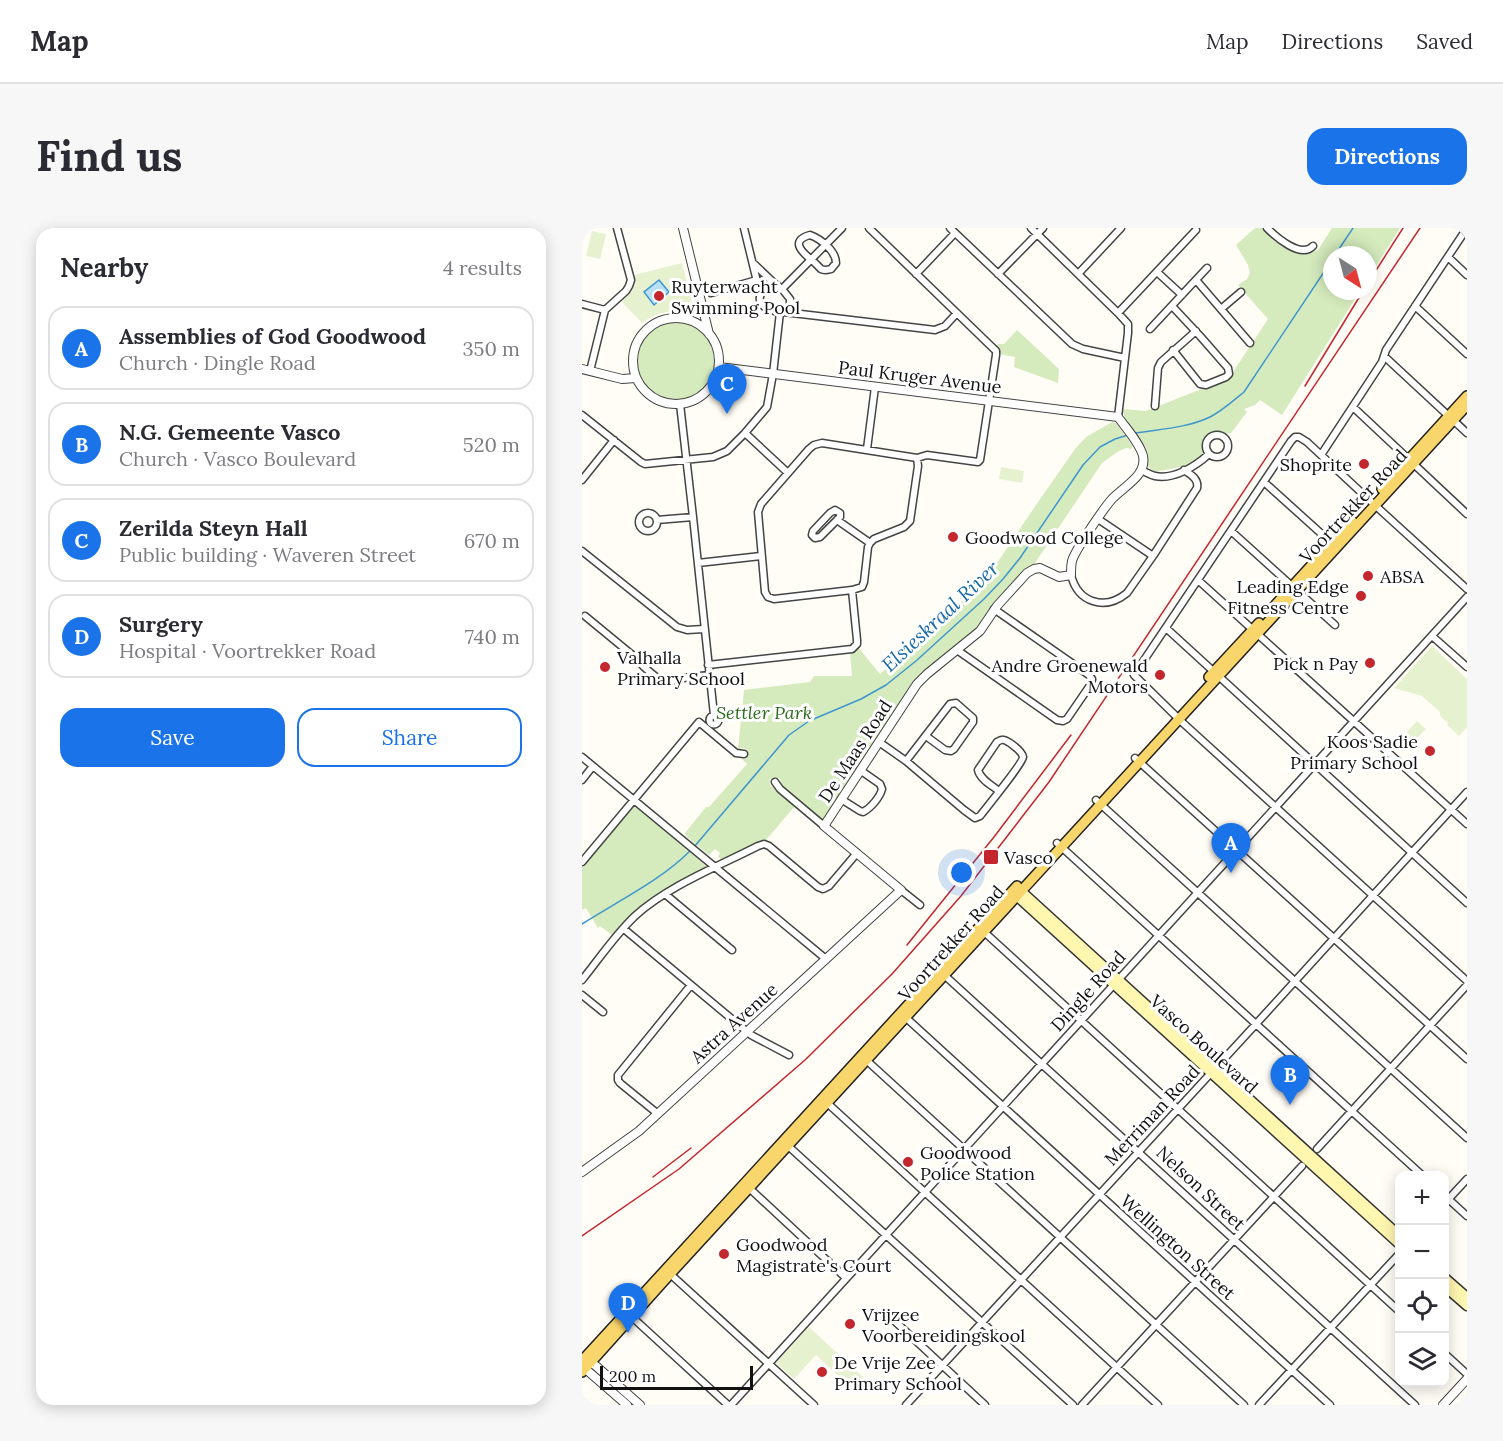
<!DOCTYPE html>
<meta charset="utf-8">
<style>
:root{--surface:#fff;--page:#f7f7f7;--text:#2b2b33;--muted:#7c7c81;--line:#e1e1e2;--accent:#1a73e8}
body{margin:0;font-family:Lora,serif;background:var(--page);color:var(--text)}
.controls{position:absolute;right:18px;bottom:18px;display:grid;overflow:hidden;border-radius:12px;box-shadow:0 3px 15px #0003}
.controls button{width:54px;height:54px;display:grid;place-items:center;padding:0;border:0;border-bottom:2px solid var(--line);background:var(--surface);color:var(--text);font:30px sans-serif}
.compass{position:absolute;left:741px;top:18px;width:54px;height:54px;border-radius:50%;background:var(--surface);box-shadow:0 3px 15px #0003;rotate:144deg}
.scale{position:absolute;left:18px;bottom:15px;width:153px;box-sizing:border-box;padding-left:6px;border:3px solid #111;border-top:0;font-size:16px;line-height:21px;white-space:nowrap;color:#111;-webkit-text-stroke:4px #fff;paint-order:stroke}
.you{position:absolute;left:380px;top:645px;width:21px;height:21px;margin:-15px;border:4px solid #fff;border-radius:50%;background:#1a73e8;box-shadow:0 0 0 9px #1a73e833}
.badge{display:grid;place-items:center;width:39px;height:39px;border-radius:50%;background:var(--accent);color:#fff;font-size:20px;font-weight:700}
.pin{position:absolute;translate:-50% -50px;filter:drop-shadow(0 2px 3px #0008)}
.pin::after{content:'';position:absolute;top:32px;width:21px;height:18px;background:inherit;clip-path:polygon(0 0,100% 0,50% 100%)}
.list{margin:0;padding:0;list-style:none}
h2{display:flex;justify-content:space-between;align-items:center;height:78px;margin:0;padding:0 24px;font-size:26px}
h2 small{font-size:20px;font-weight:400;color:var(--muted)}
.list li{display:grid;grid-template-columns:39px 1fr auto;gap:18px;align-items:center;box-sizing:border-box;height:84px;margin:0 12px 12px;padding:0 12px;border:2px solid var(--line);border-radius:18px}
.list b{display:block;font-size:22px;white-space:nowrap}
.list p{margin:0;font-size:20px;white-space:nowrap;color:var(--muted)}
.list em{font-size:20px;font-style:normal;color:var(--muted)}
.actions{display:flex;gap:12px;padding:18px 24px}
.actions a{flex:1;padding:14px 0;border:2px solid var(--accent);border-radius:18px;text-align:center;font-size:21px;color:var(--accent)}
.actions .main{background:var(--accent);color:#fff}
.icon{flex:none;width:33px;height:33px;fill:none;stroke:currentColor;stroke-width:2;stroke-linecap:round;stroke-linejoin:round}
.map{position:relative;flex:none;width:885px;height:1177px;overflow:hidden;border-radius:18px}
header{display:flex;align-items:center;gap:36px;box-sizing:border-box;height:84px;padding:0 30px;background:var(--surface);border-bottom:2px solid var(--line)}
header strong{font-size:28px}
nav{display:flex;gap:33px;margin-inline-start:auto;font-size:21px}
.intro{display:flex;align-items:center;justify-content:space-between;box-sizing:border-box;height:144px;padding:0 36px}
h1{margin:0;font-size:42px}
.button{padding:15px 27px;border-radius:18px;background:var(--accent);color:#fff;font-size:21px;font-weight:700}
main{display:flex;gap:36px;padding:0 36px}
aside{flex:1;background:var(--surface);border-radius:18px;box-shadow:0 3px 15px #0003}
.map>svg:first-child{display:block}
.green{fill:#d5ebbd}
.pitch{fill:#e6f2cf}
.water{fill:#b9e0f7;stroke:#3f96cf;stroke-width:1.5}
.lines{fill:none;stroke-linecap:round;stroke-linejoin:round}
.stream{stroke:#3f96cf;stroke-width:1.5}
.minor-casing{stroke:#444;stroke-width:9}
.tertiary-casing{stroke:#444;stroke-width:10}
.secondary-casing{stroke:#333;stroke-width:11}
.primary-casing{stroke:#222;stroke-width:12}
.minor{stroke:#fff;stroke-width:6}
.tertiary{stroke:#fff;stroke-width:8}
.secondary{stroke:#fff6b0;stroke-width:8}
.primary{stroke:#f9d66b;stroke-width:9}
.rail{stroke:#c4262e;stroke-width:1.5}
.poi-dot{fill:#c4262e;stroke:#fff;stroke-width:2}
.labels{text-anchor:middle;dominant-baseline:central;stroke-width:6;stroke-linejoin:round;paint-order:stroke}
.poi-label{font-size:18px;fill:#111;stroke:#fff;text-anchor:start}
.street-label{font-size:18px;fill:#111;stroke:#fff}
.park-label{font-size:18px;font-style:italic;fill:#2f6b1f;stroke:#fff}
.water-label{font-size:20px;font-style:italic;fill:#1768a6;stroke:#fff}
</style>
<header>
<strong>Map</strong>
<nav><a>Map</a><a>Directions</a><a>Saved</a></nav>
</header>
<div class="intro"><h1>Find us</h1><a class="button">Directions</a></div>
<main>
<aside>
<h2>Nearby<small>4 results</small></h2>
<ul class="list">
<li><span class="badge">A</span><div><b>Assemblies of God Goodwood</b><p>Church · Dingle Road</p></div><em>350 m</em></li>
<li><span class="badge">B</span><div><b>N.G. Gemeente Vasco</b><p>Church · Vasco Boulevard</p></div><em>520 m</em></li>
<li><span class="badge">C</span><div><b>Zerilda Steyn Hall</b><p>Public building · Waveren Street</p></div><em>670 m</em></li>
<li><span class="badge">D</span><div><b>Surgery</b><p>Hospital · Voortrekker Road</p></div><em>740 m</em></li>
</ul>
<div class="actions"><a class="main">Save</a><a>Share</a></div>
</aside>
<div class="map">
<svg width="885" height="1177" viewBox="0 0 885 1177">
<rect width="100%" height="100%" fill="#fffdf5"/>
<path class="green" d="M673,0H682C698,17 710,32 736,22L750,0H818L786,51V27H750V63H778L700,187L678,172L673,177L662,181L665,184L649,205C642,207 636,202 630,204C617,209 625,222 618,230C614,235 606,238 601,241L599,239L572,244L566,238C566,233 567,228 565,223C560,207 541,199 541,181L564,183L647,150L686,91L656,57L665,51L668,45L666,37L654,17Z
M53 133a40 40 0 1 1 80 0a40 40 0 1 1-80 0Z
M435,102L477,141L476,155L432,139L433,129L416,126L413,118L416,116H422Z
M530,194L534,195L551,218L549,221L544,220L537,223L520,235L451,338L443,343L413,375L393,405L342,446L243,592H239L200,559L198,551L193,549L188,551V557L213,578L184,612L179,613L141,632L136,629L138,625L133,621L127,627L105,609L103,605L124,579H127L165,536L160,531H163L166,529V523L162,520L156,521L162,462L228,454L232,448H270L268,424L273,422L276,419L298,446L405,350L454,277L493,221L504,209Z
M51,579L56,580L125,639L123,641L78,665L45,690L31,708L18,698L16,700L4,680L0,682V640Z"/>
<path class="pitch" d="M10,3L24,6L18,31L4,28Z
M100,35L111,79L106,84C87,82 76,84 60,95L40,74C47,66 56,59 52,47Z
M419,239L442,243L440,255L417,251Z
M850,418L885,451V499L877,508L865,497L866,495L858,488V484L840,468L812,460Z
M835,493L844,501L830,515L822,507Z
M227,1099L281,1149L270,1161L234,1127L212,1151L194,1135Z"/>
<path class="water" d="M77,52L87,64L72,77L62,64Z"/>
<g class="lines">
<path class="stream" d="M753,27L771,0
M554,205C578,201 605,200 628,189C640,183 651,173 662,164L750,32
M112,619L207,507L227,493L279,471L304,457L334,433L402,371L421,351L438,330L501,237L518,219L533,211L546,207
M0,696C36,673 78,653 108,623"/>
<g class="minor-casing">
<path id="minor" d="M162,0L178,66
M287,0L414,123V127L398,232L396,234L345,227L335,230L240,215L232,217L227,221L179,276L176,284L183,364L186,369L192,371L270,362L280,359L282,354L286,319L288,315L292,311L322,299L328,293L336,238L335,230
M368,0L490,116L501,121L543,130
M449,0L536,85L546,96V105L536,189
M685,0C694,9 719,31 731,18
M228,7C239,11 254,23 254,35L249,41C245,42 243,43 239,41C238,40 233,35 232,34C222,26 206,13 228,7Z
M866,29L885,47
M171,35L193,56
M575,44L600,67
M334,46L373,5
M416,46L461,0
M496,46L539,0
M614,52L668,115
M193,56L200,61L208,71V79L202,84C197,84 191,83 186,81C170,73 180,59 193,56Z
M200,61L260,0
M129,65L175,52
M0,76L23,82
M590,78L618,108L646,140L647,146L644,149L624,157L618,156L591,122
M833,78L885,126
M639,81L659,64
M202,84L353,102L363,98L375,85
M536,85L614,2
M568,101L625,40
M802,128L885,205
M8,143L23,82L44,63L47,58L49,52L35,0
M98,176L111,289L132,487
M573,178L576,140L579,134L614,103
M771,179L885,286
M0,187L59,234L63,236L131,229L145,223L163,205L185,179L191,146L198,84
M163,205L206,245
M624 218a11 11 0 1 1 22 0a11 11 0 1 1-22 0Z
M285,221L293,159
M739,227L800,134L804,122L885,0
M559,242C564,244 568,247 573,248C592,252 614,238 627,226
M0,252L32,212
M682,254L753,318
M253,282L258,285V289L238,309L233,310L230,307L231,303L248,285Z
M57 294a9 9 0 1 1 18 0a9 9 0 1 1-18 0Z
M516,291L571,328
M75,292L111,289
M255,292L288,315
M649,303L753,397
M0,323L95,399L105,402L122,401
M116,335L179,328
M489,347C496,375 523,383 545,365L571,328L615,260C617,251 609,247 602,242
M616,352L885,596
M885,361L796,280L725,214L717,209H713L709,213L552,447L601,495L885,753
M3,388L54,430L62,439L80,454L85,455L101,450L127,447
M584,400L885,675
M850,408L885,439
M375,422L475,492L481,493L485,491L509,456L510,451L507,447L412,381
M126,437L270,421L275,416V412L270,362
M127.5 492a4.5 4.5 0 1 1 9 0a4.5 4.5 0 1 1-9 0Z
M297,514L324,533L382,582L393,590L398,588C404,580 441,535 441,529C440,523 432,518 428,515C422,511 420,511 415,514L396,542C398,551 409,557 417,563
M0,529L244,731
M553,530L885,831
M324,533L368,476L374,475L391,490V494L372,521L369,523L363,522L344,508
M0,552L11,538
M193,554L198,561L242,598
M259,571L278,583L281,584C289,580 298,569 300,561L298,556L278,542
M514,572L885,910
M475,615L841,948
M0,634L117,494L154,525L162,526
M319,662L338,677
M83,666L150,722
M42,701L169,807L207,827
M400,702L818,1084
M360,745L833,1177
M0,752C17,731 33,707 53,688C86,658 137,638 176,618L182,616L187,618L236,659L241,661L247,658L275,625
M0,767L21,784
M321,787L748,1177
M282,830L662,1177
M243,873L576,1177
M76,886L38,855L36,852V847L109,757
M204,916L491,1177
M735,921L885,757
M165,958L264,1050
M862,967L885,988
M862,976L885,951
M86,1044L232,1177
M304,1085L403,1177
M50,1089L146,1177
M862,1125L885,1146
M149,1177L885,369
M324,1177L674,796L885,564
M500,1177L720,938
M677,1177L818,1025"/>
</g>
<g class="tertiary-casing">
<path id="tertiary" d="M101,0L127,106
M51 133a43 43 0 1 1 86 0a43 43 0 1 1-86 0Z
M0,141L40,151L54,150
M0,944L57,903L319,662L242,598L335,456L345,446L398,403L415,378L445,345L452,341L458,340L477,349L489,347C489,342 489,338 490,333C493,322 522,280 530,271C542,258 565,248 561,228C558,215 543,199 536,189L137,139
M4,1131L14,1138L58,1177
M0,1138L45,1177
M861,1177L885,1151"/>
</g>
<g class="secondary-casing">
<path id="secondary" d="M435,659L818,1008
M430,664L818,1017
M862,1049L885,1069
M862,1058L885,1078"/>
</g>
<g class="primary-casing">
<path id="primary" d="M800,261L885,168
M688,383L770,293
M627,449L677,395
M0,1133L435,658
M0,1144L88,1046L885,177"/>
</g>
<use href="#minor" class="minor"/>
<use href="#tertiary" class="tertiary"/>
<use href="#secondary" class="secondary"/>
<use href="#primary" class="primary"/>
<path class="rail" d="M786,55L821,0
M723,158L781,63
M325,717L412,609L489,507
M71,949L109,920
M0,1008L97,941L223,832L310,746L379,668L467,554L838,0"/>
</g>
<g class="poi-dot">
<circle cx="77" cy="68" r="6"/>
<circle cx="782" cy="236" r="6"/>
<circle cx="371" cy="309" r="6"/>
<circle cx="786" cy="348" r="6"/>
<circle cx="779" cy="368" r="6"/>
<circle cx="788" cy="435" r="6"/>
<circle cx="23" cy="439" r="6"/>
<circle cx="578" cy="447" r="6"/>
<circle cx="848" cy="523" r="6"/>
<rect x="401" y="621" width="16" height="16" rx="3"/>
<circle cx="326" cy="934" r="6"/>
<circle cx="142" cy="1026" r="6"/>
<circle cx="268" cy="1096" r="6"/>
<circle cx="240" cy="1144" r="6"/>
</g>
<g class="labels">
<g class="poi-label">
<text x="89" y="58">Ruyterwacht<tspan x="89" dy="21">Swimming Pool</tspan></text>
<text x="770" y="236" text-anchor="end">Shoprite</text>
<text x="383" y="309">Goodwood College</text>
<text x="798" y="348">ABSA</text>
<text x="767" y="358" text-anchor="end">Leading Edge<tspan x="767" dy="21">Fitness Centre</tspan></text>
<text x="35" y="429">Valhalla<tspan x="35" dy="21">Primary School</tspan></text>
<text x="776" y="435" text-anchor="end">Pick n Pay</text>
<text x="566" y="437" text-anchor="end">Andre Groenewald<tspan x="566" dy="21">Motors</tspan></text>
<text x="836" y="513" text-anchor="end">Koos Sadie<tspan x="836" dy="21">Primary School</tspan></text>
<text x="422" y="629">Vasco</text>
<text x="338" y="924">Goodwood<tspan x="338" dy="21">Police Station</tspan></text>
<text x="154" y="1016">Goodwood<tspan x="154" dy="21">Magistrate's Court</tspan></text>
<text x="280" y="1086">Vrijzee<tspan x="280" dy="21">Voorbereidingskool</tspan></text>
<text x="252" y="1134">De Vrije Zee<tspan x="252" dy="21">Primary School</tspan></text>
</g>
<g class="street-label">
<text transform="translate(338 149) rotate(7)">Paul Kruger Avenue</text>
<text transform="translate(771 278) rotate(-47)">Voortrekker Road</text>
<text transform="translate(273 523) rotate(-57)">De Maas Road</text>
<text transform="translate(369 715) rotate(-48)">Voortrekker Road</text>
<text transform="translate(506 763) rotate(-48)">Dingle Road</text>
<text transform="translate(152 795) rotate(-42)">Astra Avenue</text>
<text transform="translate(622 816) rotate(42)">Vasco Boulevard</text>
<text transform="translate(570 887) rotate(-47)">Merriman Road</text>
<text transform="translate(619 960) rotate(43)">Nelson Street</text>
<text transform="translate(596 1019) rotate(42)">Wellington Street</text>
</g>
<g class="park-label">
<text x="182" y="484">Settler Park</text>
</g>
<g class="water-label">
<text transform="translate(358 388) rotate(-43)">Elsieskraal River</text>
</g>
</g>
</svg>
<div class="controls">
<button>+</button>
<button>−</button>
<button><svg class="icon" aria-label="locate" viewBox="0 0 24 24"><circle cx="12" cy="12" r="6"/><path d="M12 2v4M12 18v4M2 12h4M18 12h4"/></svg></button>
<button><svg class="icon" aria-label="layers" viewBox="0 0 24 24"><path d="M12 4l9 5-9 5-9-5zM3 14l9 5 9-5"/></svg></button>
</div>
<svg class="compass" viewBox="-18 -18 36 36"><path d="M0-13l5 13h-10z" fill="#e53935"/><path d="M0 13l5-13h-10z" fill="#7c7c81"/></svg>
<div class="scale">200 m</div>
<div class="you"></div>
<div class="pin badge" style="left:649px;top:645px">A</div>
<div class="pin badge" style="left:708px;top:877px">B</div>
<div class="pin badge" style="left:145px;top:186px">C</div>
<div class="pin badge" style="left:46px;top:1105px">D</div>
</div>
</main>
